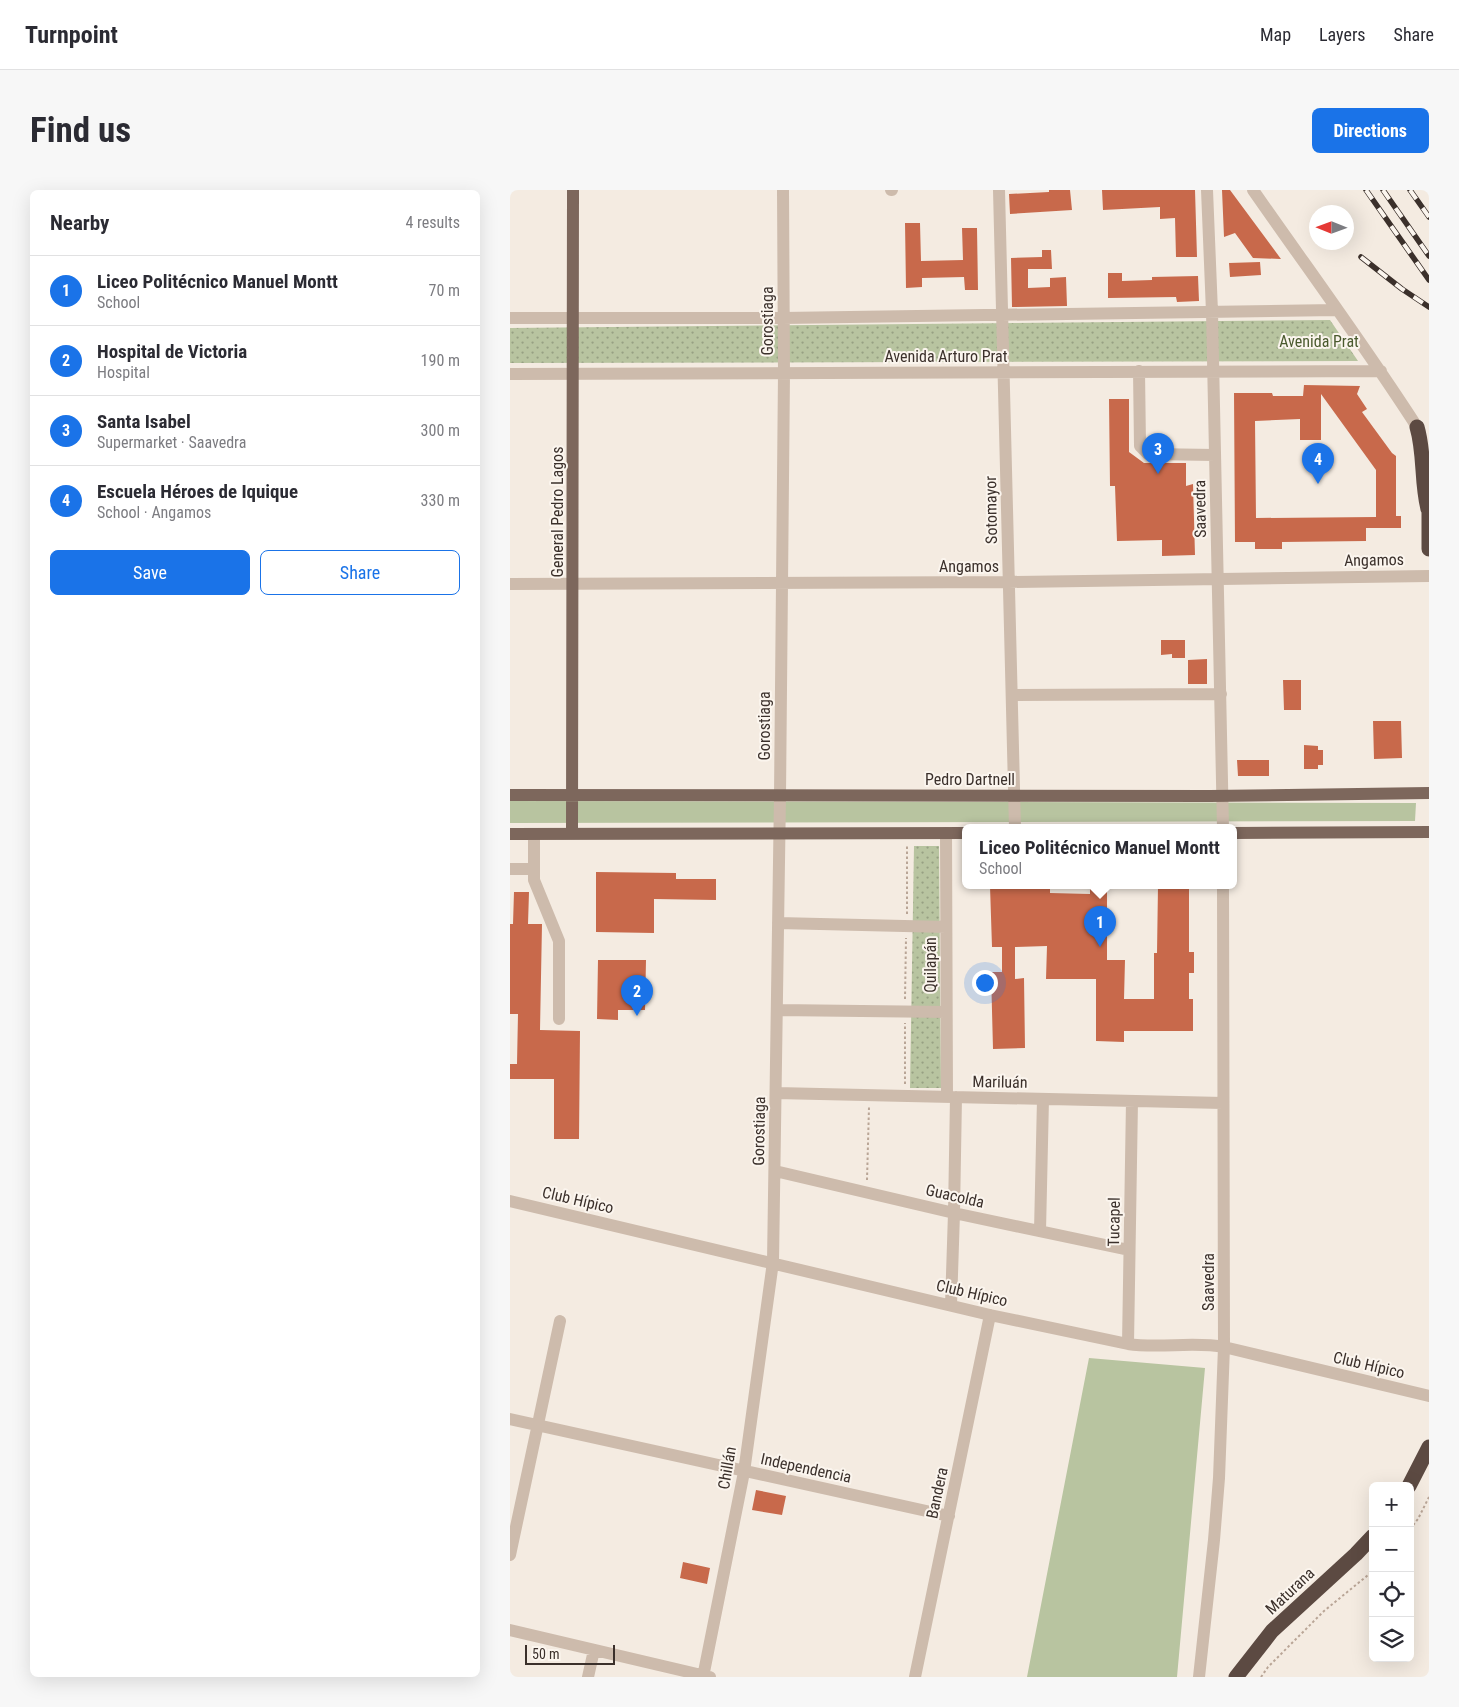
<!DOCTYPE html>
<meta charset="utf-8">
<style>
:root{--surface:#fff;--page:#f7f7f7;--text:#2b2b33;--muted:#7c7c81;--line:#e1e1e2;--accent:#1a73e8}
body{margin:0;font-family:"Roboto Condensed",sans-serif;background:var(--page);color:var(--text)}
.controls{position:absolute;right:15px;bottom:15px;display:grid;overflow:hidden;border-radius:8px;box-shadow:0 5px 20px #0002}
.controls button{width:45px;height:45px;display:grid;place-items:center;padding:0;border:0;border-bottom:1px solid var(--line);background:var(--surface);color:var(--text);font:25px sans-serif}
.compass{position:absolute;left:799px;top:15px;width:45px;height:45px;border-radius:50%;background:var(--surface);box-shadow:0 5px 20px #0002;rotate:271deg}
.scale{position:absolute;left:15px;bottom:12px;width:90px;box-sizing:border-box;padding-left:5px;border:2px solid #3b302b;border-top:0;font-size:14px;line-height:18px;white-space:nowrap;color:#3b302b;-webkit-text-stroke:4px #fbf5ee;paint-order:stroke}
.you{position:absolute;left:474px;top:792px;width:18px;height:18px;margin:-12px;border:4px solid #fff;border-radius:50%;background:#1a73e8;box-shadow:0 0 0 8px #1a73e833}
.badge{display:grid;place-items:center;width:32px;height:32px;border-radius:50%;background:var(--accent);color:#fff;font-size:16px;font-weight:700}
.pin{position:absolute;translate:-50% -41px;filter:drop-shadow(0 1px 2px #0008)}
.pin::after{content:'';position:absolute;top:26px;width:18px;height:15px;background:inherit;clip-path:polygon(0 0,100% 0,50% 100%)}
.popup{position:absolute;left:452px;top:634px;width:275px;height:65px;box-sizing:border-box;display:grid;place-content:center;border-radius:8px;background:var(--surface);filter:drop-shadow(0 1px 4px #0005);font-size:16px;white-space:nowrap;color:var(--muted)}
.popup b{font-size:19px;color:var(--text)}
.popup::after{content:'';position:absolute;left:50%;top:100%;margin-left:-10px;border:10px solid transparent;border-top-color:var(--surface)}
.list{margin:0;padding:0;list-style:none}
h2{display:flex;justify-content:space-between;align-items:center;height:65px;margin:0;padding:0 20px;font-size:21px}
h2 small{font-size:16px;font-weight:400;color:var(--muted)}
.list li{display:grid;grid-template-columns:32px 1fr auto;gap:15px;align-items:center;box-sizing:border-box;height:70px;padding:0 20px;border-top:1px solid var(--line)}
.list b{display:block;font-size:19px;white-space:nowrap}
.list p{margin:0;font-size:16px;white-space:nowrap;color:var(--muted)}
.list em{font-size:16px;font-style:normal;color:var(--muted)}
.actions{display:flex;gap:10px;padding:15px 20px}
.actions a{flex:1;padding:11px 0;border:1px solid var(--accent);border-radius:8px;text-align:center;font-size:18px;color:var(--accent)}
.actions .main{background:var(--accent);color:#fff}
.icon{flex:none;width:28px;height:28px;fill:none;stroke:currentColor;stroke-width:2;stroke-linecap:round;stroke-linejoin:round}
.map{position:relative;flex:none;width:919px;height:1487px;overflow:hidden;border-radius:8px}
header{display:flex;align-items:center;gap:30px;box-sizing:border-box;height:70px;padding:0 25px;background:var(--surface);border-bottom:1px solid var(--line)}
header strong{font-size:24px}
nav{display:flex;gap:28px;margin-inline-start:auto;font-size:18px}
.intro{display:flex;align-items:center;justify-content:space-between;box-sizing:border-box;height:120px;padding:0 30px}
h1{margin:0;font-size:35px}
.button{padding:12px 22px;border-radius:8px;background:var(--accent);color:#fff;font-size:18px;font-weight:700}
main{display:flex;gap:30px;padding:0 30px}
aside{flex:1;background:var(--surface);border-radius:8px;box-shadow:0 5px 20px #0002}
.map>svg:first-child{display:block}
.grass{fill:#b8c4a0}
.park{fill:url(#park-dots)}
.building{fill:#c8694b;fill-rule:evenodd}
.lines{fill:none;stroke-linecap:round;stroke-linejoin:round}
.path{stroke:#b9a596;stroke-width:2;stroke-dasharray:2.5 2.5;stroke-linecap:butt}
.minor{stroke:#cdbbac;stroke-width:12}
.major{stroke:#7d675c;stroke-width:12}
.highway{stroke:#5c4a42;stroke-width:15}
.rail-casing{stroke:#3b302b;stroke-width:5.5}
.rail{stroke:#fbf5ee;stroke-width:4;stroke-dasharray:11;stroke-linecap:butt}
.labels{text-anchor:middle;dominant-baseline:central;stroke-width:4;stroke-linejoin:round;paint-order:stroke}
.street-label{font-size:16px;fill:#3b302b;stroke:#fbf5ee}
.park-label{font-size:16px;fill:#4a5a2e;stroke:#fbf5ee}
</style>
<header>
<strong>Turnpoint</strong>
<nav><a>Map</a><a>Layers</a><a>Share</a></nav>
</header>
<div class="intro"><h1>Find us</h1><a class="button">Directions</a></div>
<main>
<aside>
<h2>Nearby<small>4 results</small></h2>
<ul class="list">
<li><span class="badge">1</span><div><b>Liceo Politécnico Manuel Montt</b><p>School</p></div><em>70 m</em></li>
<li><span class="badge">2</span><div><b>Hospital de Victoria</b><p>Hospital</p></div><em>190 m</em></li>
<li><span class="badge">3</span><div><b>Santa Isabel</b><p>Supermarket · Saavedra</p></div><em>300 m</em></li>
<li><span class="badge">4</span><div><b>Escuela Héroes de Iquique</b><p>School · Angamos</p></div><em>330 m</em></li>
</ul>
<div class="actions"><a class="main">Save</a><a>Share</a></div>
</aside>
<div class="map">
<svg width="919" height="1487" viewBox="0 0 919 1487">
<defs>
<pattern id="park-dots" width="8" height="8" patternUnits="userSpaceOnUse" patternTransform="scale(1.25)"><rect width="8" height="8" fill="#b8c4a0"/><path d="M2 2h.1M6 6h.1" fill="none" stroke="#97a083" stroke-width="1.8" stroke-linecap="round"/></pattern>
</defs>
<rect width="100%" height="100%" fill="#f4ebe1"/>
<path class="grass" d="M0,611L906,613L905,631L0,633Z
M579,1168L695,1178L667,1487H517Z"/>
<path class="park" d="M820,130L848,171L0,173V138Z
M404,656H429L431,898H400Z"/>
<path class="building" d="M539,0H560L562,20L500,24L499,4L539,2Z
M592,0H685L687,67H666L665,28L650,29V17L593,20Z
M712,0H720L771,69L743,68L725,43L714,47Z
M395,33H410L411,71L453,70L452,38H467L468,100H455L454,87L412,88V97L396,98Z
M532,60H541L542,79H518V98L540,97V88L556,87L557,116L502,117L501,68L532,67Z
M750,72L751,85L720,87L719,73Z
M598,83H612V91L642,90V87L688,86L689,111L667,112L666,107L598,108Z
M794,195L850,196L847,204L857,219L852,222L882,263L886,266V326H891V338H856V351L772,352V359H745V352H725L724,203H762L763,206H793ZM811,204L866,280V327L746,328L745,231L790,229V250H811Z
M599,209H619V262L634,273H676V296L683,294L685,365L652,366V350L607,351L605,296H600Z
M651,450H675V468H662V464L651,465Z
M697,469V494H678V470Z
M773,490H791V520H774Z
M863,531H891L892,568L864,569Z
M794,555L808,556V560H813V575H808V579H794Z
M727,570H759V586H728Z
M86,682L166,683V689H206V710L144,709V743L86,742Z
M480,696H540V703L580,704V696H597V770H615L614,809H644V763H647L648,696H679V762H684V783H679V809H683V841H614V852L586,851V789H536L537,756L505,757V789L514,788L515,858L483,859L481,782H492V757H482Z
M4,702H19L18,734H32L30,840L70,841L69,949H44V889H0V874H7L8,824H0V734H3Z
M88,770H136L135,820H108V830L87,829Z
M246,1300L276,1306L272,1325L242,1320Z
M173,1372L200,1378L197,1394L170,1388Z"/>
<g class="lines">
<path class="path" d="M397,724V656
M395,809L396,748
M395,894V833
M357,990L359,917
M900,1339L908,1329L919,1307
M751,1487L758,1477L814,1421L863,1381"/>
<path class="minor" d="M381,0H382
M489,0L505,638
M697,0L702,122L713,638
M743,0C798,79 855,156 907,237
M0,128H273L826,120
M629,181L630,256L638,264L705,265
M0,184L871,181
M0,394L499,392L919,386
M502,505L711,504
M436,643L437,907
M24,644V690L49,751V829
M0,679H23
M268,733L436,737
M267,820L436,822
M266,903L713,913
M265,981L444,1023L619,1060
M0,1011L480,1125L618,1154C650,1159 682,1151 714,1157L919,1206
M530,1041L533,909
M441,1115L444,1023L446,907
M618,1154L622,911
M0,1229L439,1326
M0,1365L50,1131
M0,1440L200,1487
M78,1487L84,1460
M193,1487L234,1282L263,1072L270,605L274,183L273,0
M405,1487L480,1125
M689,1487L704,1350L709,1288L714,1157L713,696"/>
<path class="major" d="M0,605L700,606L919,603
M724,643L919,642
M0,644L456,643
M62,644L63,0"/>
<path class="highway" d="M907,237C915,264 911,292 918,319
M919,313V359
M899,1296L919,1257
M726,1487L762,1441L846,1364L863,1346"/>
<g class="rail-casing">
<path id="rail" d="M856,0L919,90
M873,0L919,66
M900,0L919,27
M851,67L892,99L919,117"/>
</g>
<use href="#rail" class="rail"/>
</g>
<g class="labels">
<g class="street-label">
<text transform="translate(257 131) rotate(-90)">Gorostiaga</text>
<text x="436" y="166">Avenida Arturo Prat</text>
<text transform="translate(690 319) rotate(-91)">Saavedra</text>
<text transform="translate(481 320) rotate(-91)">Sotomayor</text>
<text transform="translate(47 322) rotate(-90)">General Pedro Lagos</text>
<text transform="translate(864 370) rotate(-1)">Angamos</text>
<text x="459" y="376">Angamos</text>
<text transform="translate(254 536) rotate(-90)">Gorostiaga</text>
<text x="460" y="589">Pedro Dartnell</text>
<text transform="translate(420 775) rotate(-90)">Quilapán</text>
<text transform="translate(490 892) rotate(1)">Mariluán</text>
<text transform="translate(249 941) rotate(-89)">Gorostiaga</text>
<text transform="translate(445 1006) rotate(13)">Guacolda</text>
<text transform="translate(68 1010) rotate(13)">Club Hípico</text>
<text transform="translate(604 1032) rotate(-89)">Tucapel</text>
<text transform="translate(698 1092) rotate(-90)">Saavedra</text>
<text transform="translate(462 1103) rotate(13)">Club Hípico</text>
<text transform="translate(859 1175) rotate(13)">Club Hípico</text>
<text transform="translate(217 1278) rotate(-80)">Chillán</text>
<text transform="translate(296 1278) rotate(12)">Independencia</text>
<text transform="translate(427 1303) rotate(-78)">Bandera</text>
<text transform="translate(780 1401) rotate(-43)">Maturana</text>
</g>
<g class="park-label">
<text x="809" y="151">Avenida Prat</text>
</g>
</g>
</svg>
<div class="controls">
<button>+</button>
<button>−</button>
<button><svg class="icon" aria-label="locate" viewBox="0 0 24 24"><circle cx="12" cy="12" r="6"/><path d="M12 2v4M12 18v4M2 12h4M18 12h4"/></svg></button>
<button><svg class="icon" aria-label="layers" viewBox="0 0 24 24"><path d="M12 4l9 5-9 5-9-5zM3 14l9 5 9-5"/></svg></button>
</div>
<svg class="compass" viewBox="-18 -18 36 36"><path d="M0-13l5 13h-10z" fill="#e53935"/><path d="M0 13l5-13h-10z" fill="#7c7c81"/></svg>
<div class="scale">50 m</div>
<div class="you"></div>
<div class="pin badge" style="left:590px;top:757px">1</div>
<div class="popup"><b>Liceo Politécnico Manuel Montt</b>School</div>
<div class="pin badge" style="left:127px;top:826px">2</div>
<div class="pin badge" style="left:648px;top:284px">3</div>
<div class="pin badge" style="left:808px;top:294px">4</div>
</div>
</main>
